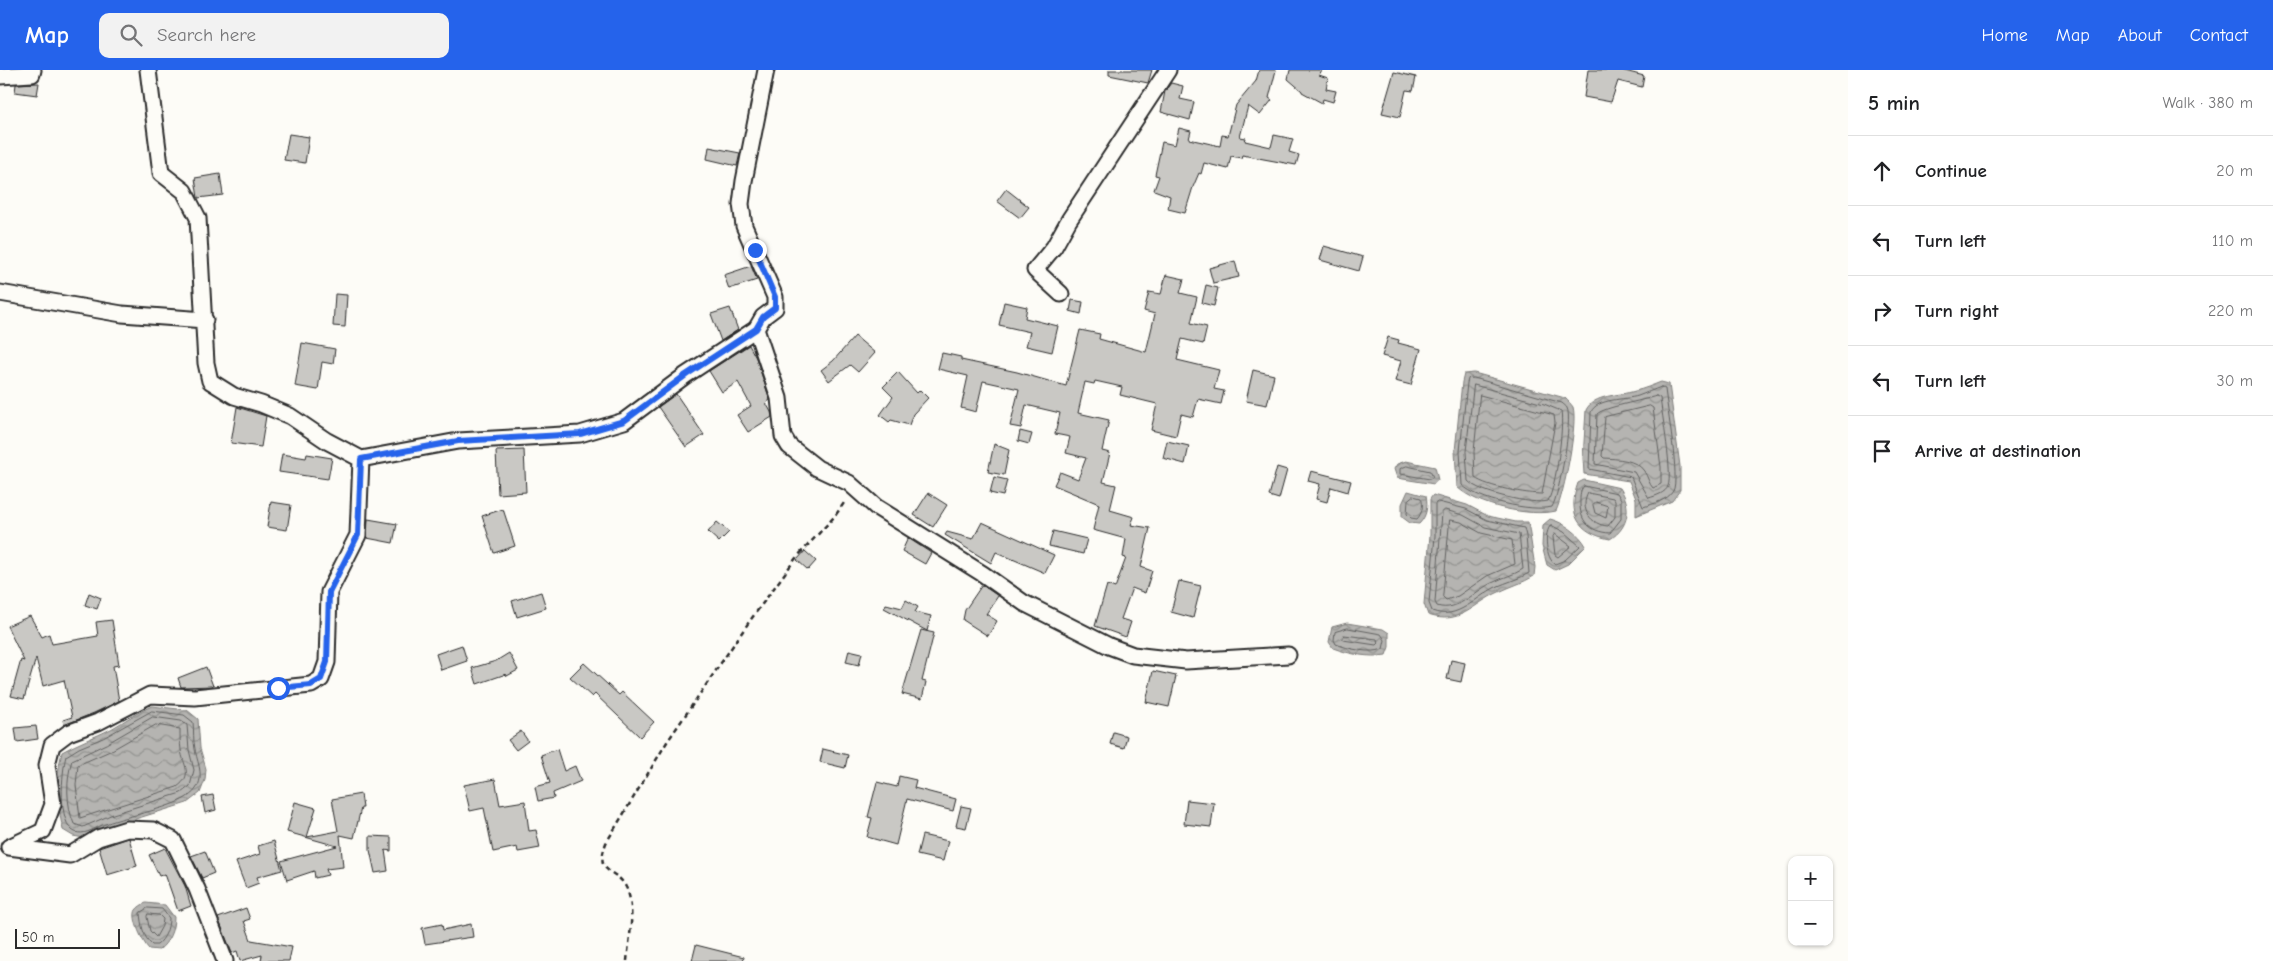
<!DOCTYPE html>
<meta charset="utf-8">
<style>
:root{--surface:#fff;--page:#f2f2f2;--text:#202124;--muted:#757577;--line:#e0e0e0;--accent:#2563eb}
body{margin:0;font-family:"Comic Neue",sans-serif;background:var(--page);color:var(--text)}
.controls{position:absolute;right:15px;bottom:15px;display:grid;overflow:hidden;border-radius:10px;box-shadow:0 1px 4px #0004}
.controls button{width:45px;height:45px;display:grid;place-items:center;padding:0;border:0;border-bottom:1px solid var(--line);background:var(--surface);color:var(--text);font:25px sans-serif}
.scale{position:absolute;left:15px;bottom:12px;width:105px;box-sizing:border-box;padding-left:5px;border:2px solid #2b2b2b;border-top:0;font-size:14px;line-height:18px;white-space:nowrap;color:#2b2b2b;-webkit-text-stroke:4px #fdfcf7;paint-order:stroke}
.stop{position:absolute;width:15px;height:15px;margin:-11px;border:4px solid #2563eb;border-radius:50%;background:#fff}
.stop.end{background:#2563eb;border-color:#fff;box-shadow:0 1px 5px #0008}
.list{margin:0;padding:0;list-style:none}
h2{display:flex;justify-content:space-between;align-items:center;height:65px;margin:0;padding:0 20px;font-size:21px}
h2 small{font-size:16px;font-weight:400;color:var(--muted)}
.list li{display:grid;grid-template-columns:32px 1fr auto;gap:15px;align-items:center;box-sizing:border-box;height:70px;padding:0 20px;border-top:1px solid var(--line)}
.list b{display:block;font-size:19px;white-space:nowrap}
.list em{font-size:16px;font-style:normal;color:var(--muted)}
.icon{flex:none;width:28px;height:28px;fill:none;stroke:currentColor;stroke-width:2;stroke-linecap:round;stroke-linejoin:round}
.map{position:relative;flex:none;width:1848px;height:891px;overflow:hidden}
header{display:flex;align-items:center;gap:30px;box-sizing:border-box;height:70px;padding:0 25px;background:var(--accent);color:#fff}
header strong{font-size:24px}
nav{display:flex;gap:28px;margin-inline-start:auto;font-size:18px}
.search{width:350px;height:45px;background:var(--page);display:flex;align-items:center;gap:12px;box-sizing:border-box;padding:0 18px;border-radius:10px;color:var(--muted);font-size:19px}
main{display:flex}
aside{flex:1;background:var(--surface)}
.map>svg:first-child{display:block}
.water{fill:url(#water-waves);stroke:#7e7d7b}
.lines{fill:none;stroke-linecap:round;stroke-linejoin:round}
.shore{stroke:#626261;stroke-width:1}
.building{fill:#c9c8c4;stroke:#2b2b2b}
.street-casing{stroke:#2b2b2b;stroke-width:19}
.path{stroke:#2b2b2b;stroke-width:2.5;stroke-dasharray:5 4;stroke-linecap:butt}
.street{stroke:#fdfcf7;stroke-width:15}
.route{stroke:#2563eb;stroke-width:6}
</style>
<header>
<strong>Map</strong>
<div class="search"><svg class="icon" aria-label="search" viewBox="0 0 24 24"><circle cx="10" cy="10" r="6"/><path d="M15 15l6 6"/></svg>Search here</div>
<nav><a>Home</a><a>Map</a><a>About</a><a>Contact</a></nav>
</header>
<main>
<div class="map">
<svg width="1848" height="891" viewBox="0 0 1848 891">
<defs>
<pattern id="water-waves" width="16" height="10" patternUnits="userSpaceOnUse" patternTransform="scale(1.25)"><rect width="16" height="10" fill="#b5b4b1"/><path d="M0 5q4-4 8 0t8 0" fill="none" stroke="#939390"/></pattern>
</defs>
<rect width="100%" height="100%" fill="#fdfcf7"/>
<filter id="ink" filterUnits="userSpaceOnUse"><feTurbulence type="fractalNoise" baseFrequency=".02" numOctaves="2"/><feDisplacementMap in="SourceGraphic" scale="10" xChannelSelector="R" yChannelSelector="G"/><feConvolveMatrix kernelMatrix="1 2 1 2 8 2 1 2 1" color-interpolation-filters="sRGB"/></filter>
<g filter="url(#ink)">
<path class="water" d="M1474,303L1565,328C1568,331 1571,334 1573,337C1578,354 1564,424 1556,441C1530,447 1477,436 1457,417L1455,381L1462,312L1464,304Z
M1661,312L1669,314L1680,396V420L1672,431L1636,446V429L1629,411L1584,404L1583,388L1586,340C1594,324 1619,326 1635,321C1644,319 1653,315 1661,312Z
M1406,391L1435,397L1438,410L1434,414L1397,408L1394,399L1397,394Z
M1584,410L1620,418C1632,436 1629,458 1610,469C1578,463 1567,444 1578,413Z
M1408,421L1426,426C1428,436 1427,446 1419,454L1410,453L1402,447V434Z
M1433,425L1467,435L1488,446L1516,452H1528L1535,497L1534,506C1523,513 1511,516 1499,522C1472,534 1461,556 1428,545L1424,534L1430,465V429Z
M1550,449C1563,452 1580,464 1586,476L1568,494L1555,500L1547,495L1542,476L1543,455Z
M1347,553L1383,559L1389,563V577L1386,585C1369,588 1349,584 1333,578L1329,572L1332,557Z
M152,636L187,640L198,649L200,678L206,699L205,710L200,723L187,733L116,755L84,768L73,766L63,760C57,733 55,709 62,682C78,673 95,667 111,659C125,651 137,642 152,636Z
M146,833L165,835L174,847C174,860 169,872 159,880L149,879C143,873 131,848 136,840C138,837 143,834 146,833Z"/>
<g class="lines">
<path class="shore" d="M1474,308L1562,333C1563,334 1567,337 1567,338C1573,349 1559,426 1552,437C1531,442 1477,430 1462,415L1460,381L1467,313L1468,309Z
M1474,315L1544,334L1561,341C1564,358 1556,416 1548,431C1532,435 1479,423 1468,411L1466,382Z
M1661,317L1665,319C1667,337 1680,409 1673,421C1668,430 1653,434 1643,437L1631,407L1589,399L1591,342C1597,328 1625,330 1638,326C1646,323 1653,320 1661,317Z
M1480,325L1554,345L1555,353L1542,424C1527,424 1487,417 1475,408L1474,382Z
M1656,326L1660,328C1662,344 1673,404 1668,416C1666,423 1655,426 1649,428L1634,402L1595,394L1597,344C1604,337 1642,331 1656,326Z
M1650,336L1653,338L1661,397V414L1653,418C1649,414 1648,407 1644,401C1636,389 1617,389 1604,388L1602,386L1605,347Z
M1407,396L1430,401L1433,407L1430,409L1400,404V399Z
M1584,416L1617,423L1621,429V449L1610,463C1590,462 1579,451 1580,431C1580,425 1580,420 1584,416Z
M1588,423L1613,428L1615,431V447L1608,456C1591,455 1579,439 1588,423Z
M1413,426L1421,428C1424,435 1422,444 1417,449L1411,448L1407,444L1408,430Z
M1438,432L1466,439L1487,450L1524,458L1526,466L1529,503C1519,509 1507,512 1496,517C1475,527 1458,551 1432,541L1429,533L1435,466V434Z
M1596,432L1608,436L1606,448L1595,443L1593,435Z
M1445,440L1463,445L1485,457L1519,464L1523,499C1514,505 1503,507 1494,512C1476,519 1458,543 1437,536L1435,532L1442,443Z
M1450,450L1461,452L1481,463L1512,470L1515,494L1487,506L1458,526L1446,530L1443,527Z
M1551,455L1564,462L1580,476L1565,490L1555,494C1546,489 1543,462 1551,455Z
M1555,464L1571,476L1558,487L1555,485L1553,467Z
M1348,558L1381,564L1385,570L1383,579C1371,584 1348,579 1336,574L1334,570L1335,562Z
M1344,565L1377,569L1378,573L1376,575L1343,570Z
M152,641L184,645L193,652C194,661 193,670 195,679C197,692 205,706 196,719C194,723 187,727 184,729C158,742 127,745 100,756C92,760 84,765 75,762C57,754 62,701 66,686L79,678L103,668Z
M153,647L181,651L187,655L189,680L194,700L190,716L181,723L113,744L83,757L74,754C66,735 66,709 72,690L106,674Z
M156,655L180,659C180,666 180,673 181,680C183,695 194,705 177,717L80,748L76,715L78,695L110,681Z
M148,838L162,839L169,848C169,858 165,869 157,875H152C143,867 141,854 140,843Z
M148,844L159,845L163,849L162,856L156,867L150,861L147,847Z"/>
</g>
<path class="building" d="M1109,0H1152L1148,13L1109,5Z
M1259,0H1276L1269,28L1272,30L1260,45L1248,36L1240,67L1246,68L1245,71L1271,77L1274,65L1293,69L1289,82L1299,85L1296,95L1242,85L1241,88L1231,86L1228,99L1204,93L1201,104L1199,103L1193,117L1185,143L1168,139L1170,126L1154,120L1159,106L1155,105L1162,72L1175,75L1179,58L1191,61L1189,69L1220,76L1222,65L1228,66L1236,35L1256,11Z
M1290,0H1322L1319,5L1328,8L1326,19L1336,21L1333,32L1323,29L1322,33L1302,22V21L1288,9Z
M1588,0H1621L1644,6L1642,17L1618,11L1611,32L1584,27Z
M1394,2L1416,7L1413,21L1406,20L1400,47L1382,43Z
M39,13L37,25L15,22L16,14Z
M1171,13L1183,16L1180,29L1194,32L1190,50L1161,42L1165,21Z
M289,64L309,67L305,93L284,90Z
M709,77L740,83L737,96L707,89Z
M220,104L223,125L198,128L195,108Z
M1006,119L1029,137L1020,148L997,131Z
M1324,176L1363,187L1359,201L1320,190Z
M1235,191L1239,207L1213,213L1209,198Z
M751,196L757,210L729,219L724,205Z
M1166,205L1184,209L1180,223L1197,227L1191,253L1207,257L1203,274L1182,269L1177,290L1219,300L1214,319L1224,321L1221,334L1198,329L1193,347L1181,344L1176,366L1151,360L1157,334L1120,325L1122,317L1095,311L1094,314L1085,312L1078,343L1109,350L1102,381L1110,383L1103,412L1116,415L1110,440L1134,447L1131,455L1150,458L1141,497L1152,501L1145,523L1132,518L1121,549L1131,552L1126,567L1095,556L1107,515L1115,518L1126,488L1123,487L1126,469L1093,460L1099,434L1054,415L1060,402L1078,409L1086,388L1066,383L1070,367L1055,364L1060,343L1026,335L1021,358L1010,356L1019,319L983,311L976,342L961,338L968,306L938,299L942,283L961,287V290L1017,302L1066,316L1080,260L1100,264L1099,269L1146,282L1155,244L1144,241L1149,222L1161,224Z
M1206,215L1218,218L1214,236L1202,233Z
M335,224L347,225L345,257L333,256Z
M1072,230L1083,232L1081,244L1070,241Z
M1004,232L1027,237L1025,248L1058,256L1052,282L1026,276L1030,262L999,255Z
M730,238L738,260L721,271L711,244Z
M855,266L875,283L858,302L850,295L829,311L821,300L833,291Z
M1388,267L1399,270L1398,273L1421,279L1411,315L1395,311L1401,291L1382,286Z
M302,273L335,279L333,294L322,292L318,320L295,316Z
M749,275L756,288L770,330L766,333L771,342L772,347L748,362L737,345L751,336L738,312L722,322L709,301Z
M1253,300L1274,305L1267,335L1246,331Z
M898,302L917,323L920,320L928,328L913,344L909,355L891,350L889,352L880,345L893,327L883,317Z
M676,324L704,365L686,377L658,337Z
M237,337L266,346L261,377L231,373Z
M1020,361L1032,364L1029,374L1018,371Z
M1167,371L1189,376L1185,394L1163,388Z
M994,374L1009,380L1004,405L988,402Z
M524,380L526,422L498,424L496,381Z
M282,384L306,388L307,384L332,388L328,409L279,402Z
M1277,397L1287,400L1279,429L1269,426Z
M1311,401L1351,411L1348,422L1331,417L1327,432L1316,429L1320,414L1308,411Z
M994,407L1007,410L1003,426L990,423Z
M928,423L947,435L933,457L914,445Z
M271,432L291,435L287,460L267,457Z
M503,439L515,476L494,483L482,446Z
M368,449L397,454L393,473L367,468Z
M717,452L729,462L719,472L708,462Z
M982,452L1054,485L1045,503L996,482L991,493L945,465L947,462L973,469Z
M1053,461L1087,469L1083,484L1049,476Z
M908,468L931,483L925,494L902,481Z
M805,481L816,491L808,500L797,490Z
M1179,511L1201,516L1193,548L1171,542Z
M982,515L998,526L986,544L997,551L988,566L963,550L965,540Z
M541,522L546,538L517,547L512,531Z
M89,523L101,528L97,539L85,535Z
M906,530L918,537L915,542L931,546L927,561L884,538L886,534L902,538Z
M30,546L42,567L49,564L52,574L98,566L96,552L112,550L119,595L113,596L119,631L94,643L64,655L63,650L72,647L64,610L43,616L36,588L24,629L11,626L21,590L24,591L7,556Z
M921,560L934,563L922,611L926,612L922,629L902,624Z
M462,575L467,591L441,600L436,584Z
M849,580L862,583L859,595L846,592Z
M509,583L518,600L507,606L506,604L477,614L472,598L496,591Z
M1451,590L1465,593L1461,612L1447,609Z
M584,593L619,625L622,622L654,652L640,667L595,624L592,627L570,607Z
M206,597L213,616L181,617L178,608Z
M1153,601L1176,606L1169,637L1146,632Z
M36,656L38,669L17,672L15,658Z
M521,661L528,671L516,680L508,670Z
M1113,662L1127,666L1124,678L1110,674Z
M557,679L564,701L575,696L581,711L553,723L554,728L538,731L535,717L550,713L541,685Z
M823,679L848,685L845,698L820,692Z
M899,706L916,710L914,718L956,729L953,741L907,729L896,775L867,767L872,748L868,747L877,712L897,717Z
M495,709L500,735L525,731L529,761L536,760L540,778L518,782L517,777L493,782L484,738L470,741L464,715Z
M361,724L363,738H361L354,768L340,765L343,797L326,799L328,805L315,808L314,801L287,810L281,791L337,776L287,762L295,732L316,738L307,767L338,761L332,729Z
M213,725L216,740L205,743L202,727Z
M1187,730L1214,733L1211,757L1184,754Z
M961,736L971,738L966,758L956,756Z
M922,765L948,771L943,791L917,785Z
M370,766L391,767V781L385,780L388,801L375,803L370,780Z
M129,768L137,796L107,805L99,778Z
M274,771L282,800L257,807L259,813L246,818L236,792L260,784L258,776Z
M165,778L185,816L191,836L178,841L165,804L159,806L149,785Z
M205,781L214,803L202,808L191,786Z
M246,838L250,849L244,851L251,870L292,877L289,891H261L262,885L240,891L237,881L232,883L218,848Z
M442,854L443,860L471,854L473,867L425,874L422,858Z
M696,875L744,887L743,891H692Z"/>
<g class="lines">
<g class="street-casing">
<path id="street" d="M148,0L161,103L184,121L198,148L206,293L210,311L234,326L261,334L290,346L327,371L361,389L458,371L580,364L624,351L686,305L756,259L763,247L775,238V227L744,156L741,134L744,111L766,0
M0,6L32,4L33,0
M0,223L122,244L205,250
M1061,224L1035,200L1054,177L1069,150L1168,0
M756,259L779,328L783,366L789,376L817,398L849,413L876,437L983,504L1024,533L1109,576L1133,585L1186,591L1288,585
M9,777L43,761L53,734L47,695L52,675L68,663L98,652L150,625L195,627L311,615L321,609L327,592L329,522L358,465L361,389
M9,777L70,785L98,768L127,759L153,760L173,770L197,819L225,891"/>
</g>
<path class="path" d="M627,891C629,869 635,843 628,822C619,795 593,809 606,773L667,672L749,552L796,488L835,446L846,430"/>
<use href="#street" class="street"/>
</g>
</g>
<g class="lines" filter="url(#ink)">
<path class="route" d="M278,618L311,615L321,609L327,592L329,522L358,465L361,389L458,371L580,364L624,351L686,305L756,259L763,247L775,238V227L755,180"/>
</g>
</svg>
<div class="controls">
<button>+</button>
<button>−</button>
</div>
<div class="scale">50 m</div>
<div class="stop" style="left:278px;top:618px"></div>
<div class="stop end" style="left:755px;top:180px"></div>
</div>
<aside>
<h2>5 min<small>Walk · 380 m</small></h2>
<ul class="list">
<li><svg class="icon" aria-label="ahead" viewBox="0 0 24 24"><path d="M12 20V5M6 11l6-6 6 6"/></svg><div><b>Continue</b></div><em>20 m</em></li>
<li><svg class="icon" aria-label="left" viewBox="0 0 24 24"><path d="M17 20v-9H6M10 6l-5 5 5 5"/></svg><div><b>Turn left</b></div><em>110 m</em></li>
<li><svg class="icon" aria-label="right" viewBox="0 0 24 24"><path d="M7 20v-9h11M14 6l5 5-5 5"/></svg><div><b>Turn right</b></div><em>220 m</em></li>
<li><svg class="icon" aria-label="left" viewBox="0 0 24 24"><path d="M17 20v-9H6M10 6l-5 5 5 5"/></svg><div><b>Turn left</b></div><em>30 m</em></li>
<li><svg class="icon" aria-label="arrive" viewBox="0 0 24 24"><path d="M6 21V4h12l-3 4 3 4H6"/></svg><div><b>Arrive at destination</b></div></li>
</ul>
</aside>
</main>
